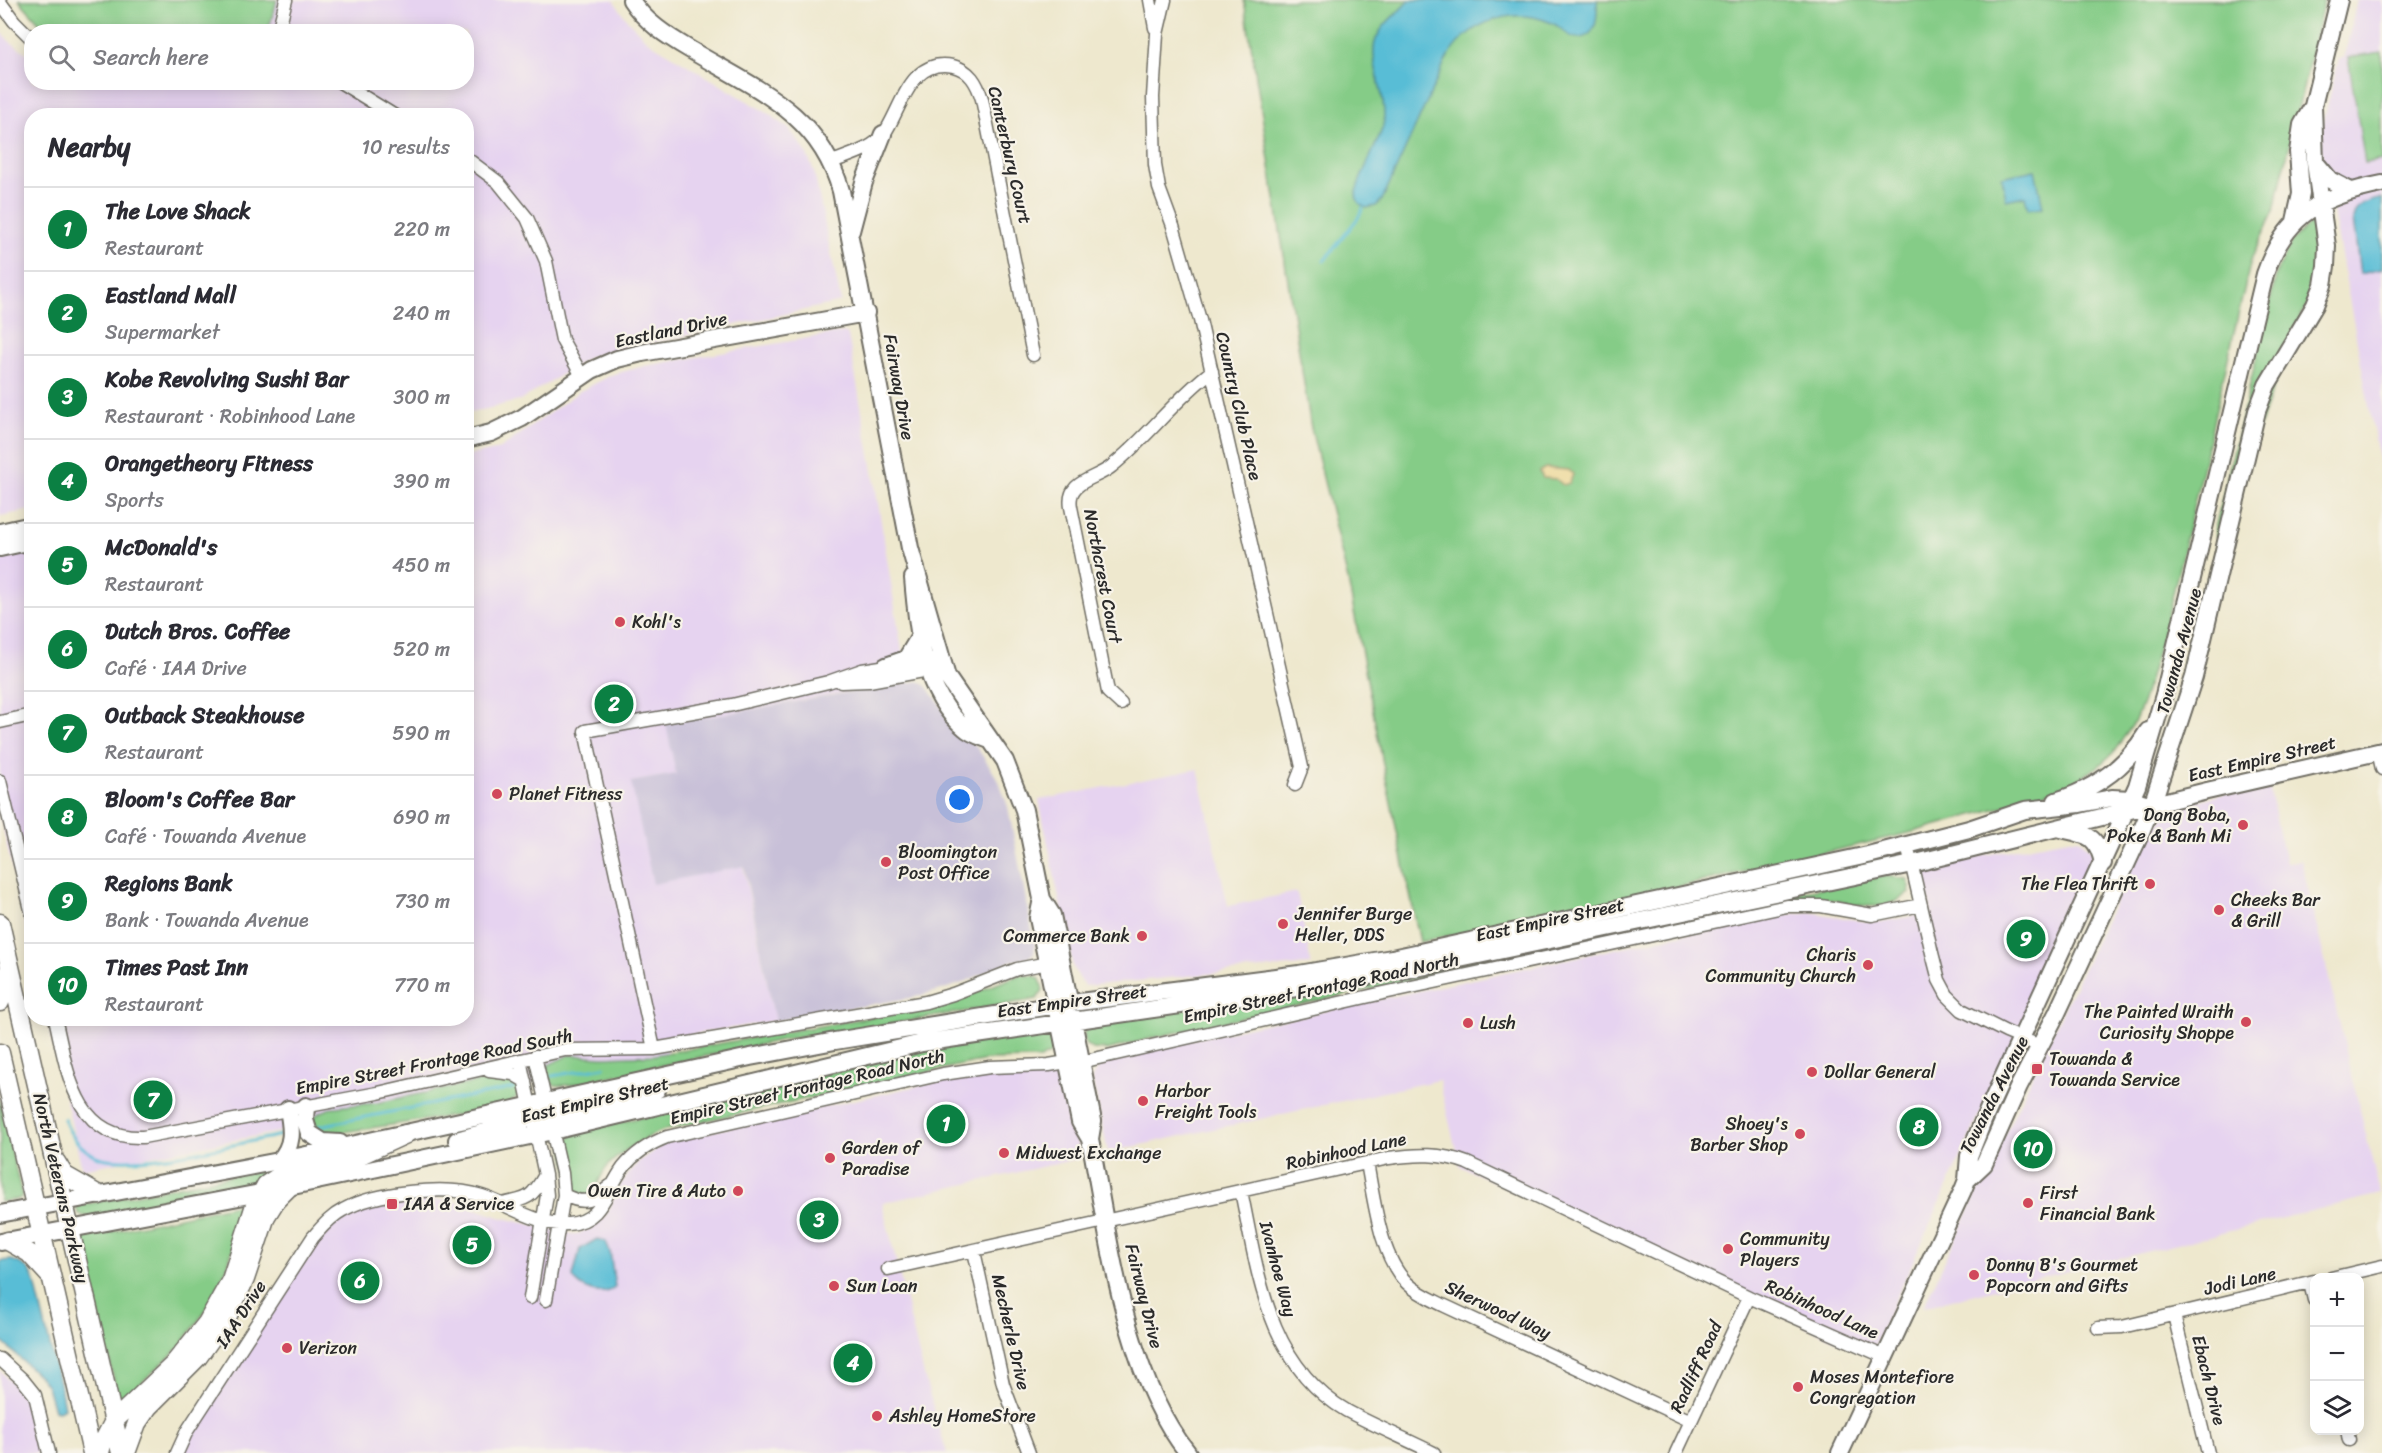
<!DOCTYPE html>
<meta charset="utf-8">
<style>
:root{--surface:#fff;--page:#f2f2f3;--text:#2b2b33;--muted:#7c7c81;--line:#e1e1e2;--accent:#0b8043}
body{margin:0;font-family:Sriracha,sans-serif;background:var(--page);color:var(--text)}
.controls{position:absolute;right:18px;bottom:18px;display:grid;overflow:hidden;border-radius:12px;box-shadow:0 3px 15px #0003}
.controls button{width:54px;height:54px;display:grid;place-items:center;padding:0;border:0;border-bottom:2px solid var(--line);background:var(--surface);color:var(--text);font:30px sans-serif}
.you{position:absolute;left:960px;top:800px;width:21px;height:21px;margin:-15px;border:4px solid #fff;border-radius:50%;background:#1a73e8;box-shadow:0 0 0 9px #1a73e833}
.badge{display:grid;place-items:center;width:39px;height:39px;border-radius:50%;background:var(--accent);color:#fff;font-size:20px;font-weight:700}
.pin{position:absolute;translate:-50% -50%;border:3px solid #fff;box-shadow:0 2px 6px #0006}
.list{margin:0;padding:0;list-style:none}
h2{display:flex;justify-content:space-between;align-items:center;height:78px;margin:0;padding:0 24px;font-size:26px}
h2 small{font-size:20px;font-weight:400;color:var(--muted)}
.list li{display:grid;grid-template-columns:39px 1fr auto;gap:18px;align-items:center;box-sizing:border-box;height:84px;padding:0 24px;border-top:2px solid var(--line)}
.list b{display:block;font-size:22px;white-space:nowrap}
.list p{margin:0;font-size:20px;white-space:nowrap;color:var(--muted)}
.list em{font-size:20px;font-style:normal;color:var(--muted)}
.icon{flex:none;width:33px;height:33px;fill:none;stroke:currentColor;stroke-width:2;stroke-linecap:round;stroke-linejoin:round}
.map{position:relative;flex:none;width:2382px;height:1453px;overflow:hidden}
.search{position:absolute;background:var(--surface);box-shadow:0 3px 15px #0003;left:24px;top:24px;width:450px;height:66px;display:flex;align-items:center;gap:15px;box-sizing:border-box;padding:0 21px;border-radius:24px;color:var(--muted);font-size:22px}
.panel{position:absolute;background:var(--surface);box-shadow:0 3px 15px #0003;left:24px;top:108px;width:450px;height:918px;border-radius:24px}
.map>svg:first-child{display:block}
.built{fill:#e6d3f0}
.industrial{fill:#c8c0d8}
.green{fill:#85cc87;stroke:#587c59;stroke-width:1.5}
.sand{fill:#eeda9e;stroke:#8c8264;stroke-width:1.5}
.water{fill:#58bdd6;stroke:#427480;stroke-width:1.5}
.lines{fill:none;stroke-linecap:round;stroke-linejoin:round}
.stream{stroke:#58bdd6;stroke-width:3}
.minor-casing{stroke:#6f6d64;stroke-width:15}
.major-casing{stroke:#6f6d64;stroke-width:20}
.highway-casing{stroke:#6f6d64;stroke-width:21}
.minor{stroke:#fff;stroke-width:12}
.major{stroke:#fff;stroke-width:16}
.highway{stroke:#fff;stroke-width:18}
.poi-dot{fill:#d1495b;stroke:#f7f3e8;stroke-width:2}
.labels{text-anchor:middle;dominant-baseline:central;stroke-width:4.5;stroke-linejoin:round;paint-order:stroke}
.street-label{font-size:18px;fill:#2b2b2b;stroke:#f7f3e8}
.poi-label{font-size:18px;fill:#2b2b2b;stroke:#f7f3e8;text-anchor:start}
</style>
<div class="map">
<svg width="2382" height="1453" viewBox="0 0 2382 1453">
<rect width="100%" height="100%" fill="#f7f3e8"/>
<filter id="ink" filterUnits="userSpaceOnUse"><feTurbulence type="fractalNoise" baseFrequency=".0167" numOctaves="2"/><feDisplacementMap in="SourceGraphic" scale="12" xChannelSelector="R" yChannelSelector="G"/><feConvolveMatrix kernelMatrix="1 2 1 2 8 2 1 2 1" color-interpolation-filters="sRGB"/></filter>
<filter id="wash" filterUnits="userSpaceOnUse"><feTurbulence type="fractalNoise" baseFrequency=".008" numOctaves="4" result="noise"/><feDisplacementMap in="SourceGraphic" scale="24" xChannelSelector="R" yChannelSelector="G"/><feGaussianBlur stdDeviation="1.35" result="paint"/><feColorMatrix in="noise" values="0 0 0 0 0 0 0 0 0 0 0 0 0 0 0 0 0 1.4 0 .05"/><feComposite in="paint" operator="in"/></filter>
<g filter="url(#wash)">
<rect width="100%" height="100%" fill="#eee8ce"/>
<path class="built" d="M277,0H613L628,21L649,42L769,114L789,129L805,150L814,171L841,302L591,356L521,400L467,414L466,116H32L31,510L0,516V30L9,41L31,56L32,82H466V32L268,31Z
M2357,0H2382V477L2321,146L2323,123L2339,59L2343,58L2347,45Z
M844,332L848,335L872,466L907,682L667,724L676,774L631,782L743,865L775,1021L664,1039L668,1058L82,1169L47,1019L466,1018L467,456L500,449L580,391L614,374L645,366Z
M31,551V950L0,815V560Z
M1198,769L1228,906L1297,892L1311,964L1084,986L1073,967L1039,800Z
M2268,782L2286,863L2301,860L2380,1194L1923,1307L2146,836L2166,816L2182,805Z
M2069,839H2078L2094,852V864L1870,1356L1460,1166L1439,1080L1108,1152L1092,1078L1100,1065L1162,1046L1759,918L1809,912L1862,921L1880,922L1931,913L1925,881L1926,874L1931,867L1937,864Z
M1055,1075L1064,1082L1066,1087L1081,1158L882,1203L925,1379L947,1453H183L190,1436L315,1241L339,1218L352,1211L414,1198L453,1201L499,1217L577,1235L601,1220L608,1212L619,1186L638,1162L665,1143L705,1133L945,1080L979,1075L1031,1077Z
M0,1371L26,1395L31,1402L42,1453H0Z"/>
<path class="industrial" d="M918,681L927,686L958,730L976,746L999,781L1008,807L1035,946L1034,953L1026,959L1011,961L960,984L938,991L909,998L775,1021L744,866L653,884L631,782L676,774L666,724Z"/>
<path class="green" d="M19,0H277L268,31L51,32L43,27Z
M1244,0H2324L2274,211L2251,260L2168,615L2144,698L2134,723L2113,753L2095,769L2073,783L2023,801L1909,833L1665,890L1420,942L1384,769L1348,580L1311,428Z
M2382,52V160L2365,163L2348,57Z
M2311,222L2317,224L2321,248L2316,288L2294,329L2219,537H2216L2215,528L2278,268L2292,241Z
M1885,876L1907,879L1910,887L1909,893C1878,917 1857,902 1823,899C1812,898 1801,899 1790,900L1367,990L1156,1037L1107,1050L1092,1049L1085,1044L1084,1032L1091,1025Z
M1019,975L1035,976L1040,979L1043,990L1037,999L839,1033L791,1038L570,1085C559,1086 551,1087 546,1076L548,1065L569,1055L604,1057L654,1055L923,1008L969,995Z
M1047,1033L1053,1038L1055,1045L1050,1054L1040,1059L987,1060L961,1065L667,1129C647,1136 621,1151 607,1167C599,1176 599,1188 589,1195H576L572,1191L564,1151L570,1137L575,1133L929,1049Z
M506,1076L519,1084L520,1094L509,1103L459,1115L323,1135H319L312,1119L319,1113L333,1107L376,1103Z
M0,1100L22,1196L19,1199L0,1202Z
M266,1169L267,1174L251,1189L89,1217L79,1215L76,1208L77,1206Z
M244,1203L246,1204L227,1268L206,1310L180,1347L119,1403L82,1238Z"/>
<path class="sand" d="M1545,468L1569,470L1573,474L1570,483L1563,485L1556,479L1543,478L1540,472Z"/>
<path class="water" d="M1409,0H1597C1597,14 1599,35 1580,38C1568,39 1562,27 1552,23C1510,5 1464,23 1444,64L1382,200L1376,206L1366,208C1360,205 1356,201 1356,194C1355,186 1379,141 1383,126C1389,97 1367,61 1376,39C1383,22 1398,14 1409,0Z
M2035,170L2043,207L2028,209L2025,196L2006,200L2002,177Z
M2382,198V269L2360,274L2353,219C2356,203 2368,202 2382,198Z
M597,1239L606,1242L610,1252L615,1287C604,1298 580,1290 573,1277L580,1249Z
M12,1260C23,1264 29,1268 34,1279L61,1391L64,1408L59,1411L54,1410L47,1386L40,1377L0,1340V1261Z"/>
<g class="lines">
<path class="stream" d="M1324,261L1358,218L1363,208
M552,1076L604,1067
M64,1119C70,1135 81,1149 96,1156C130,1171 243,1142 282,1135
M319,1126L514,1088"/>
</g>
</g>
<g filter="url(#ink)">
<g class="lines">
<g class="minor-casing">
<path id="minor" d="M1150,0L1155,28
M1165,0L1157,34L1153,97L1155,165L1159,188L1173,226L1200,320L1302,767L1295,785
M0,2L14,21L32,39
M278,32L286,0
M340,82L395,116
M466,158L498,182L527,218L546,261L562,340L582,376
M832,162C849,155 872,150 884,134C902,108 910,57 953,66C970,70 977,83 982,99L1033,355
M841,682L869,681L934,669
M1121,704L1108,692L1071,507C1066,480 1096,480 1112,466C1148,437 1175,399 1212,371
M0,722L32,715
M2378,751L2382,769
M0,781L32,914
M1907,845L1932,953L1939,980L1947,995L1962,1010L2006,1032L2040,1046
M55,1018C67,1069 74,1140 143,1137L378,1093L565,1050L654,1049L926,1002L953,994L1017,969L1048,963
M654,1049L585,731L732,705L828,682L862,670L931,659
M535,1056L562,1173L564,1195L546,1300
M520,1060L545,1175L547,1195L530,1298
M1081,1062L1379,994L1787,906H1821L1872,915L1921,905
M489,1071L513,1074L525,1081
M1367,1163C1374,1199 1380,1257 1407,1283C1417,1293 1431,1299 1443,1305L1691,1421
M1241,1191C1258,1272 1267,1365 1347,1411C1375,1426 1406,1439 1434,1453
M564,1195C586,1206 592,1201 610,1186
M502,1204C528,1199 532,1198 545,1175
M974,1251L1003,1384L1029,1453
M888,1269L1389,1158C1416,1154 1441,1153 1467,1163L1749,1297L1885,1357
M2331,1278L2382,1266
M2310,1283L2314,1300
M2174,1315L2208,1453
M2098,1328L2122,1327L2314,1281
M0,1359L23,1380L35,1395L49,1453
M2347,1430L2349,1440
M177,1453L187,1431L313,1237C322,1227 331,1216 343,1210C375,1192 447,1184 482,1196C509,1205 539,1226 568,1224C602,1222 606,1191 623,1168C634,1154 651,1143 667,1137L943,1074L990,1067L1049,1065L1067,1062
M1676,1453L1749,1297"/>
</g>
<g class="major-casing">
<path id="major" d="M631,0C645,22 667,36 689,49C754,88 819,112 841,191L910,548L947,677L1005,761L1024,810L1042,899L1052,915L1093,1121L1090,1139
M2315,162L2330,180L2351,191
M2295,221L2301,194L2298,152L2302,125L2313,106L2339,0
M851,231L864,182L883,134
M466,439L491,433L522,418L592,370L617,359L642,353L866,313
M0,532L32,525
M0,548L32,541
M913,578C917,628 923,694 965,728C971,734 982,737 990,740
M886,666L906,659L920,636
M2056,801C2095,789 2127,766 2148,731
M2061,829C2088,835 2097,835 2103,863
M1042,899L1038,918L1080,1122L1090,1139C1109,1236 1124,1374 1188,1453
M306,1106L305,1120L309,1133L323,1142L340,1143
M537,1133L550,1120L561,1114L657,1090
M457,1140L524,1121L543,1106
M279,1161C294,1145 292,1130 288,1109
M1967,1180L1984,1164L2019,1086L2057,1013L2138,839L2152,805L2194,677L2257,411L2267,385L2315,305L2323,285L2326,266L2327,246L2315,162L2313,106
M0,1214L279,1161L750,1057L835,1041L1056,1005L1299,974L1392,958L1868,855L1969,829L2025,810L2080,804L2112,798L2131,799L2149,804
M1,1242L260,1193L553,1131L922,1043L1317,985L1426,966L1912,864L2207,791L2382,751
M1840,1453L1963,1190L1967,1180L1969,1156L1983,1121L2137,786L2164,695L2265,274C2286,213 2322,196 2382,184"/>
</g>
<g class="highway-casing">
<path id="highway" d="M0,923L121,1453
M0,1002L9,970
M0,1053L92,1453
M56,1162L64,1175L99,1195
M8,1241L29,1253L50,1276
M100,1453L102,1444L114,1421L173,1365L207,1323L231,1280L254,1208L266,1185L281,1175L295,1170L356,1157L406,1134
M126,1453L137,1423L148,1407L198,1357L228,1315L245,1279L266,1216L276,1200L289,1187"/>
</g>
<use href="#minor" class="minor"/>
<use href="#major" class="major"/>
<use href="#highway" class="highway"/>
</g>
</g>
<g class="poi-dot">
<circle cx="620" cy="622" r="6"/>
<circle cx="497" cy="794" r="6"/>
<circle cx="2243" cy="825" r="6"/>
<circle cx="886" cy="862" r="6"/>
<circle cx="2150" cy="884" r="6"/>
<circle cx="2219" cy="910" r="6"/>
<circle cx="1283" cy="924" r="6"/>
<circle cx="1142" cy="936" r="6"/>
<circle cx="1868" cy="965" r="6"/>
<circle cx="2246" cy="1022" r="6"/>
<circle cx="1468" cy="1023" r="6"/>
<rect x="2031" y="1063" width="12" height="12" rx="3"/>
<circle cx="1812" cy="1072" r="6"/>
<circle cx="1143" cy="1101" r="6"/>
<circle cx="1800" cy="1134" r="6"/>
<circle cx="1004" cy="1153" r="6"/>
<circle cx="830" cy="1158" r="6"/>
<circle cx="738" cy="1191" r="6"/>
<circle cx="2028" cy="1203" r="6"/>
<rect x="386" y="1198" width="12" height="12" rx="3"/>
<circle cx="1728" cy="1249" r="6"/>
<circle cx="1974" cy="1275" r="6"/>
<circle cx="834" cy="1286" r="6"/>
<circle cx="287" cy="1348" r="6"/>
<circle cx="1798" cy="1387" r="6"/>
<circle cx="877" cy="1416" r="6"/>
</g>
<g class="labels">
<g class="street-label">
<text transform="translate(1010 155) rotate(77)">Canterbury Court</text>
<text transform="translate(671 330) rotate(-12)">Eastland Drive</text>
<text transform="translate(899 387) rotate(80)">Fairway Drive</text>
<text transform="translate(1239 406) rotate(77)">Country Club Place</text>
<text transform="translate(1103 576) rotate(79)">Northcrest Court</text>
<text transform="translate(2179 651) rotate(-75)">Towanda Avenue</text>
<text transform="translate(2262 759) rotate(-13)">East Empire Street</text>
<text transform="translate(1550 920) rotate(-12)">East Empire Street</text>
<text transform="translate(1321 988) rotate(-12)">Empire Street Frontage Road North</text>
<text transform="translate(1072 1001) rotate(-8)">East Empire Street</text>
<text transform="translate(434 1062) rotate(-11)">Empire Street Frontage Road South</text>
<text transform="translate(807 1087) rotate(-13)">Empire Street Frontage Road North</text>
<text transform="translate(1994 1095) rotate(-63)">Towanda Avenue</text>
<text transform="translate(595 1100) rotate(-13)">East Empire Street</text>
<text transform="translate(1346 1151) rotate(-12)">Robinhood Lane</text>
<text transform="translate(61 1188) rotate(77)">North Veterans Parkway</text>
<text transform="translate(1278 1269) rotate(75)">Ivanhoe Way</text>
<text transform="translate(2240 1281) rotate(-13)">Jodi Lane</text>
<text transform="translate(1144 1296) rotate(76)">Fairway Drive</text>
<text transform="translate(1822 1309) rotate(24)">Robinhood Lane</text>
<text transform="translate(1498 1310) rotate(25)">Sherwood Way</text>
<text transform="translate(241 1314) rotate(-57)">IAA Drive</text>
<text transform="translate(1011 1332) rotate(77)">Mecherle Drive</text>
<text transform="translate(1696 1367) rotate(-65)">Radliff Road</text>
<text transform="translate(2209 1380) rotate(76)">Ebach Drive</text>
</g>
<g class="poi-label">
<text x="632" y="622">Kohl's</text>
<text x="509" y="794">Planet Fitness</text>
<text x="2231" y="815" text-anchor="end">Dang Boba,<tspan x="2231" dy="21">Poke &amp; Banh Mi</tspan></text>
<text x="898" y="852">Bloomington<tspan x="898" dy="21">Post Office</tspan></text>
<text x="2138" y="884" text-anchor="end">The Flea Thrift</text>
<text x="2231" y="900">Cheeks Bar<tspan x="2231" dy="21">&amp; Grill</tspan></text>
<text x="1295" y="914">Jennifer Burge<tspan x="1295" dy="21">Heller, DDS</tspan></text>
<text x="1130" y="936" text-anchor="end">Commerce Bank</text>
<text x="1856" y="955" text-anchor="end">Charis<tspan x="1856" dy="21">Community Church</tspan></text>
<text x="2234" y="1012" text-anchor="end">The Painted Wraith<tspan x="2234" dy="21">Curiosity Shoppe</tspan></text>
<text x="1480" y="1023">Lush</text>
<text x="2049" y="1059">Towanda &amp;<tspan x="2049" dy="21">Towanda Service</tspan></text>
<text x="1824" y="1072">Dollar General</text>
<text x="1155" y="1091">Harbor<tspan x="1155" dy="21">Freight Tools</tspan></text>
<text x="1788" y="1124" text-anchor="end">Shoey's<tspan x="1788" dy="21">Barber Shop</tspan></text>
<text x="842" y="1148">Garden of<tspan x="842" dy="21">Paradise</tspan></text>
<text x="1016" y="1153">Midwest Exchange</text>
<text x="726" y="1191" text-anchor="end">Owen Tire &amp; Auto</text>
<text x="2040" y="1193">First<tspan x="2040" dy="21">Financial Bank</tspan></text>
<text x="404" y="1204">IAA &amp; Service</text>
<text x="1740" y="1239">Community<tspan x="1740" dy="21">Players</tspan></text>
<text x="1986" y="1265">Donny B's Gourmet<tspan x="1986" dy="21">Popcorn and Gifts</tspan></text>
<text x="846" y="1286">Sun Loan</text>
<text x="299" y="1348">Verizon</text>
<text x="1810" y="1377">Moses Montefiore<tspan x="1810" dy="21">Congregation</tspan></text>
<text x="889" y="1416">Ashley HomeStore</text>
</g>
</g>
</svg>
<div class="controls">
<button>+</button>
<button>−</button>
<button><svg class="icon" aria-label="layers" viewBox="0 0 24 24"><path d="M12 4l9 5-9 5-9-5zM3 14l9 5 9-5"/></svg></button>
</div>
<div class="you"></div>
<div class="pin badge" style="left:946px;top:1124px">1</div>
<div class="pin badge" style="left:614px;top:704px">2</div>
<div class="pin badge" style="left:819px;top:1220px">3</div>
<div class="pin badge" style="left:853px;top:1363px">4</div>
<div class="pin badge" style="left:472px;top:1245px">5</div>
<div class="pin badge" style="left:360px;top:1281px">6</div>
<div class="pin badge" style="left:153px;top:1100px">7</div>
<div class="pin badge" style="left:1919px;top:1127px">8</div>
<div class="pin badge" style="left:2026px;top:939px">9</div>
<div class="pin badge" style="left:2033px;top:1149px">10</div>
<div class="search"><svg class="icon" aria-label="search" viewBox="0 0 24 24"><circle cx="10" cy="10" r="6"/><path d="M15 15l6 6"/></svg>Search here</div>
<section class="panel">
<h2>Nearby<small>10 results</small></h2>
<ul class="list">
<li><span class="badge">1</span><div><b>The Love Shack</b><p>Restaurant</p></div><em>220 m</em></li>
<li><span class="badge">2</span><div><b>Eastland Mall</b><p>Supermarket</p></div><em>240 m</em></li>
<li><span class="badge">3</span><div><b>Kobe Revolving Sushi Bar</b><p>Restaurant · Robinhood Lane</p></div><em>300 m</em></li>
<li><span class="badge">4</span><div><b>Orangetheory Fitness</b><p>Sports</p></div><em>390 m</em></li>
<li><span class="badge">5</span><div><b>McDonald's</b><p>Restaurant</p></div><em>450 m</em></li>
<li><span class="badge">6</span><div><b>Dutch Bros. Coffee</b><p>Café · IAA Drive</p></div><em>520 m</em></li>
<li><span class="badge">7</span><div><b>Outback Steakhouse</b><p>Restaurant</p></div><em>590 m</em></li>
<li><span class="badge">8</span><div><b>Bloom's Coffee Bar</b><p>Café · Towanda Avenue</p></div><em>690 m</em></li>
<li><span class="badge">9</span><div><b>Regions Bank</b><p>Bank · Towanda Avenue</p></div><em>730 m</em></li>
<li><span class="badge">10</span><div><b>Times Past Inn</b><p>Restaurant</p></div><em>770 m</em></li>
</ul>
</section>
</div>
